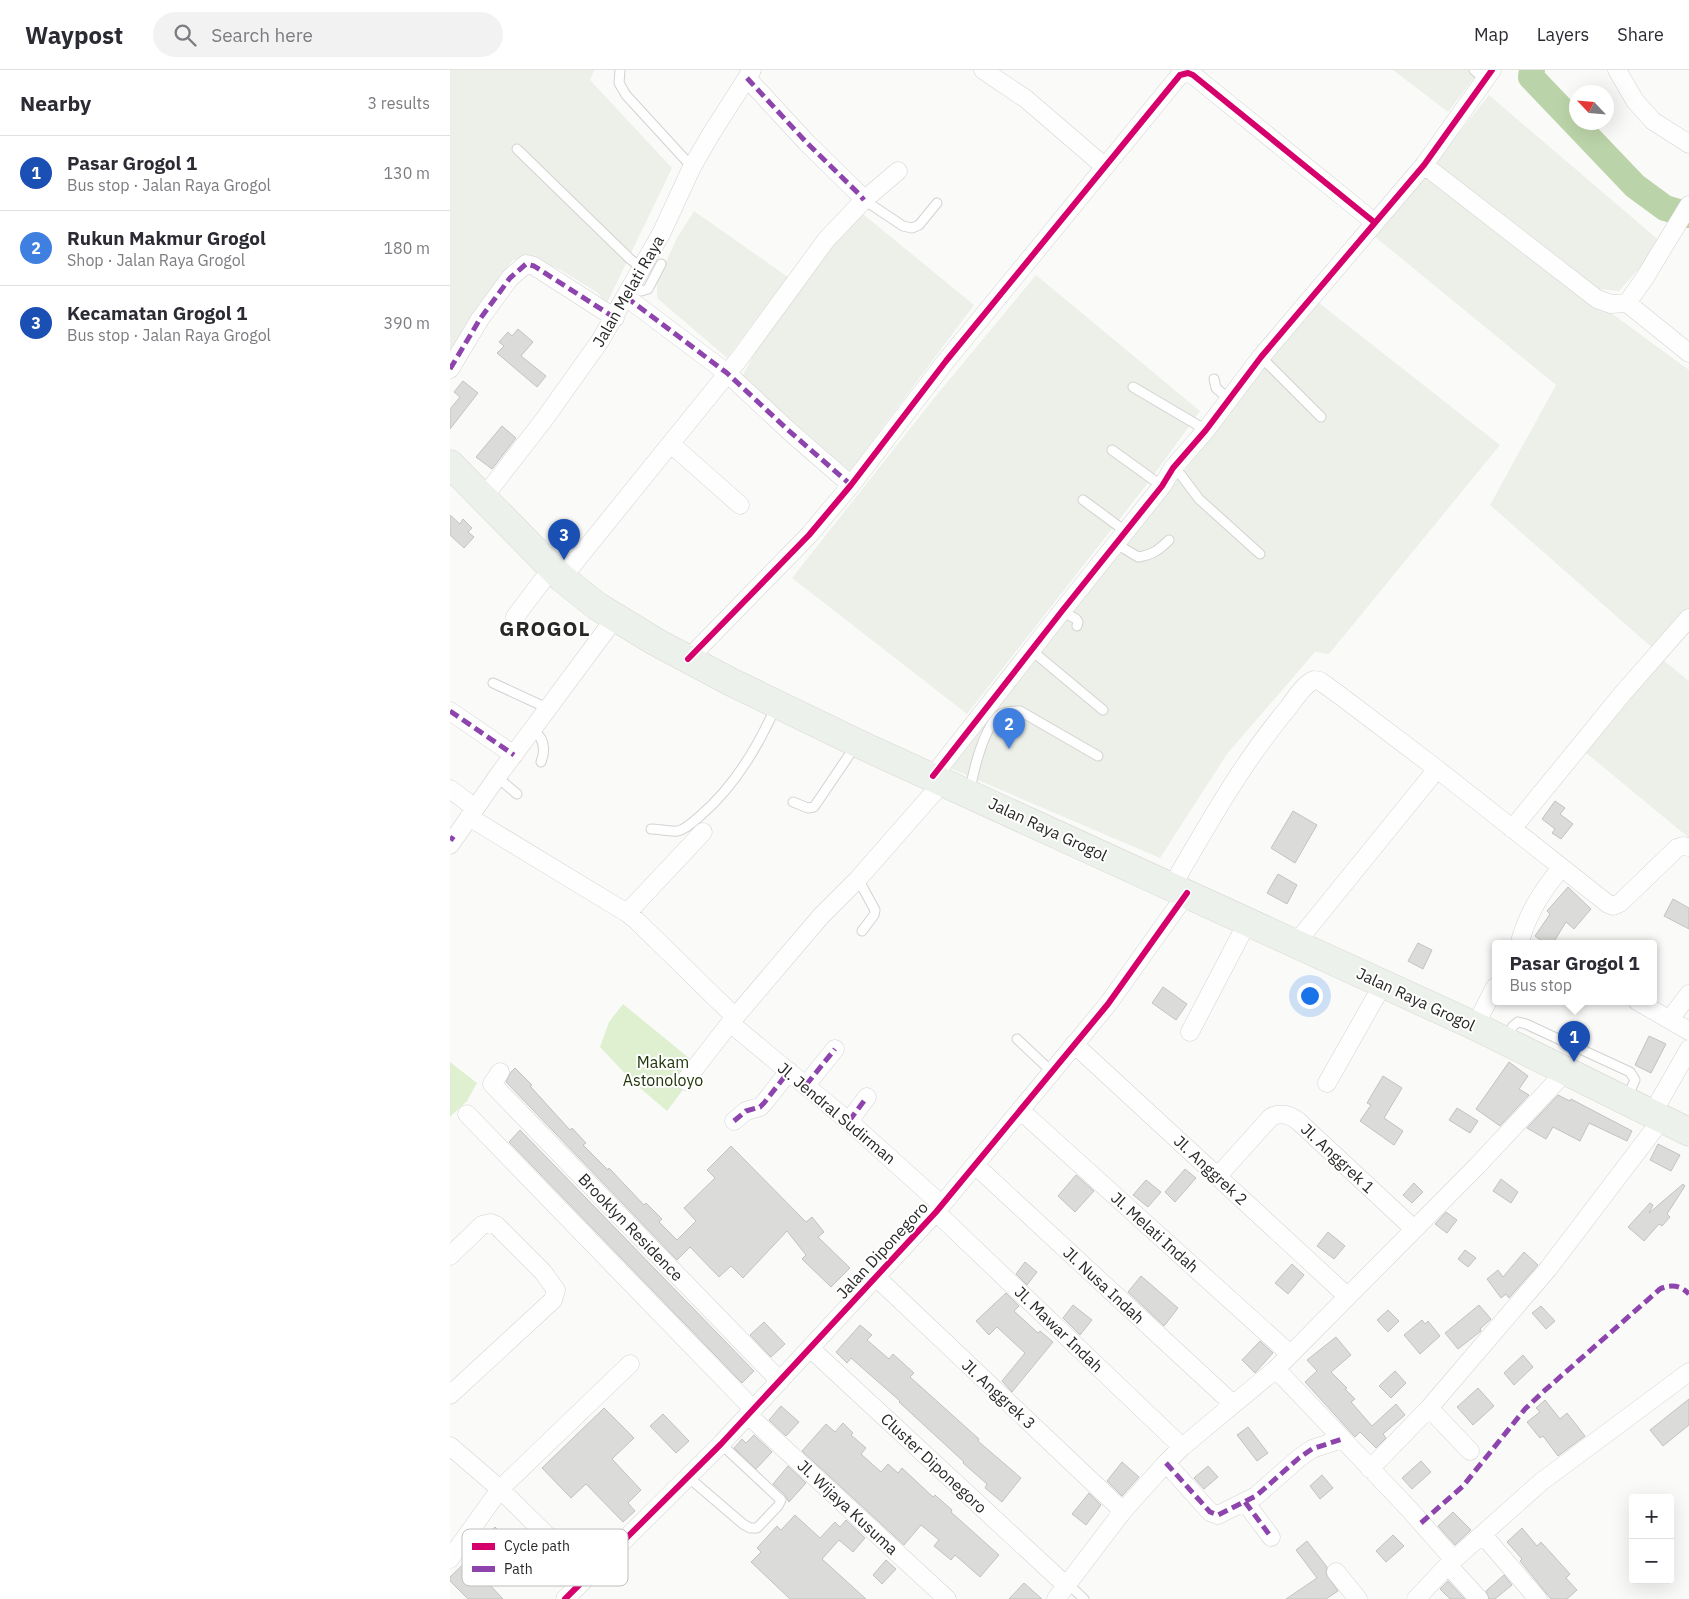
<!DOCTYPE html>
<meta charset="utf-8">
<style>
:root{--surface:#fff;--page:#f2f2f3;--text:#2b2b33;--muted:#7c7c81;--line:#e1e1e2;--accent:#7c3aed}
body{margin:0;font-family:"IBM Plex Sans",sans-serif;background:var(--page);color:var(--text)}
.controls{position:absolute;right:15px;bottom:15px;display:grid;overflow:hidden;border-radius:5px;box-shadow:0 5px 20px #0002}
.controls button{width:45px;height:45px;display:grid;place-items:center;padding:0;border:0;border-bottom:1px solid var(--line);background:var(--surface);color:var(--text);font:25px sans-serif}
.compass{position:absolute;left:1119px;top:15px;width:45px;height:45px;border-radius:50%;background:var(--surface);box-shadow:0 5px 20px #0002;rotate:296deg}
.you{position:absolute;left:859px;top:925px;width:18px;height:18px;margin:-12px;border:4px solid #fff;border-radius:50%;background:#1a73e8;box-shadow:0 0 0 8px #1a73e833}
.badge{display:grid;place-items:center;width:32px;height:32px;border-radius:50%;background:var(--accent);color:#fff;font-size:16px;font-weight:700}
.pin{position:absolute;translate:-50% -41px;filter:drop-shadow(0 1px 2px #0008)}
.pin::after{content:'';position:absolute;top:26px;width:18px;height:15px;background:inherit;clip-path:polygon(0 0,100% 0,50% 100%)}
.popup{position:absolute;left:1042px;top:870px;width:165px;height:65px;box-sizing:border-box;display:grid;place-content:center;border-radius:5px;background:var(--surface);filter:drop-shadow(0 1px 4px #0005);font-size:16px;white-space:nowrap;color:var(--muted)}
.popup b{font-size:19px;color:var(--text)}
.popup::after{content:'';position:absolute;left:50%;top:100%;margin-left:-10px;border:10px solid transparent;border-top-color:var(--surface)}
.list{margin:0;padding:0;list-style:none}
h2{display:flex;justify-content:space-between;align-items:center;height:65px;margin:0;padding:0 20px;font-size:21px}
h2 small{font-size:16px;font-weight:400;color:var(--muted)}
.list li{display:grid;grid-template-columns:32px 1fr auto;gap:15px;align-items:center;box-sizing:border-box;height:75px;padding:0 20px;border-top:1px solid var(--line)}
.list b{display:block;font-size:19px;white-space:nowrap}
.list p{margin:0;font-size:16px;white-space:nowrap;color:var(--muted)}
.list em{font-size:16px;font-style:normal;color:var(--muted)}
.icon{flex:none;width:28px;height:28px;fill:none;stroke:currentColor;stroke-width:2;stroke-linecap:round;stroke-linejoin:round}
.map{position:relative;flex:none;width:1239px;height:1529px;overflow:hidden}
header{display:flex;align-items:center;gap:30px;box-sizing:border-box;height:70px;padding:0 25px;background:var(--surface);border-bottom:1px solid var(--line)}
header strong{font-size:24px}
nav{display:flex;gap:28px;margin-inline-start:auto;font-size:18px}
.search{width:350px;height:45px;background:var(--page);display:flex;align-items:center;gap:12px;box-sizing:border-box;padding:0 18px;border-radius:28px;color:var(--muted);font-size:19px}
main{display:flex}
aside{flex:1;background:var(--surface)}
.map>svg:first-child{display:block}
.built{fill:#ecf0e9}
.green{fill:#def0d0}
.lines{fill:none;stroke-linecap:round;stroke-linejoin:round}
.river{stroke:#bbd3a8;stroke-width:26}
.building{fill:#dbdcda;stroke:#c2c3c1}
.lane-casing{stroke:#d2d3d1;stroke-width:11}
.street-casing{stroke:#d2d3d1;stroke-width:19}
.primary-casing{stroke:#d7d7d6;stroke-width:29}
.lane{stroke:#fefefe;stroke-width:9}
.street{stroke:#fefefe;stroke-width:18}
.primary{stroke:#edf1eb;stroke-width:28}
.quiet{stroke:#8e44ad;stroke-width:5;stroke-dasharray:10 5;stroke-linecap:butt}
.cycleway-casing{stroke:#fff;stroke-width:9}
.cycleway{stroke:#d6006c;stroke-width:6}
.labels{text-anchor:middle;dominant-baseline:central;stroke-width:4;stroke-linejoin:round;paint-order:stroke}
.street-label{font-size:16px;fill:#282927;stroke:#fff}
.park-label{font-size:16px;fill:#21370b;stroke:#fff}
.district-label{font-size:21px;font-weight:bold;letter-spacing:1px;fill:#282927;stroke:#fff}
.key{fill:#fff;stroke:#bebfbe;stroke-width:1}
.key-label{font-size:14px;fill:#282927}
</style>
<header>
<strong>Waypost</strong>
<div class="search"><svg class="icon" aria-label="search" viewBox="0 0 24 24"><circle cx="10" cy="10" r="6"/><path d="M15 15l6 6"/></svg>Search here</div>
<nav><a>Map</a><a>Layers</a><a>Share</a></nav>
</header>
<main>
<aside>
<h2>Nearby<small>3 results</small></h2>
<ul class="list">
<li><span class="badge" style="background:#1a4fb4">1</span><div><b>Pasar Grogol 1</b><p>Bus stop · Jalan Raya Grogol</p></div><em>130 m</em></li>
<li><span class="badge" style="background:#3f7fe0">2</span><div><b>Rukun Makmur Grogol</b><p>Shop · Jalan Raya Grogol</p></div><em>180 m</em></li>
<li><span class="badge" style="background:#1a4fb4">3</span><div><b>Kecamatan Grogol 1</b><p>Bus stop · Jalan Raya Grogol</p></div><em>390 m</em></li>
</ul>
</aside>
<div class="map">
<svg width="1239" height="1529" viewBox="0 0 1239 1529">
<rect width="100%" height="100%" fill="#fafbf9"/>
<path class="built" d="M0,0H144L140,10L222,98L156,235L148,223L109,199L87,190H63L0,280Z
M943,0H1030L998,42Z
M1039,25L1212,173L1169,221L1148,219L984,94Z
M973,105L1239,300V541L1206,581L1040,435L1106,315L924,166Z
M408,140L524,235L400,401L292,307L317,259Z
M244,141L338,207L277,288L207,228V211L227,168Z
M586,205L750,341L701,409L517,644L342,508L485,327Z
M864,229L1050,375L879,584L865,582L777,684L710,788L495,696L620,545L731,405L817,293Z
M1207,585L1239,611V768L1129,677Z"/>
<path class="green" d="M173,934L250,997L217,1041L184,1013L150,977L159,952Z
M0,992L27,1013L17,1031L0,1047Z"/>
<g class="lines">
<path class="river" d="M1082,0L1081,7L1185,116L1215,138L1239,145"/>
</g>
<path class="building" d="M68,259L83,272L71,286L96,306L87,317L47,283L54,276L49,272L58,262L62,266Z
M13,311L28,323L0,359V339L10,327L4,322Z
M52,356L66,368L42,399L26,387Z
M0,445L10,454L13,449L22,458L18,462L24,467L14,478L0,465Z
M1105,731L1115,738L1110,744L1123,754L1111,769L1102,763L1105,759L1092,749Z
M843,741L867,755L845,793L821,778Z
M828,804L847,815L837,834L817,823Z
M1118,817L1141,839L1124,859L1116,852L1103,873H1095L1085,866L1100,844L1097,841Z
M1223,829L1239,838V859L1214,846Z
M968,873L982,880L973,899L958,891Z
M713,917L737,934L726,950L702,933Z
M1199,966L1216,974L1201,1003L1185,995Z
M1059,992L1078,1006L1069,1019L1079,1025L1050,1056L1026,1039Z
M65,998L82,1015L80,1016L120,1060L122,1058L136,1073L133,1075L158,1100L159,1098L194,1135L196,1133L212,1149L209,1152L227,1170L246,1151L234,1138L265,1108L257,1100L281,1076L356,1152L362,1147L374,1162L368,1167L400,1198L381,1217L352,1189L356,1185L337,1161L293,1208L281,1196L269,1207L240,1177L227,1190L56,1012L61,1002Z
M933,1006L952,1018L934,1048L953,1061L944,1075L910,1051L921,1035L917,1033Z
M1108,1025L1120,1031L1121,1029L1182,1061L1177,1071L1139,1053L1130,1071L1103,1057L1096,1069L1077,1058Z
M1007,1038L1028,1051L1020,1063L999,1050Z
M70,1060L304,1301L292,1313L59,1072Z
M1208,1074L1230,1085L1221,1101L1200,1090Z
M735,1099L746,1108L725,1132L715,1122Z
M626,1105L644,1121L625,1142L608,1126Z
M1051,1109L1068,1122L1061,1133L1043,1121Z
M696,1110L711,1122L698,1137L683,1125Z
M964,1113L973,1122L962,1133L953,1125Z
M1233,1114L1235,1116L1217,1144L1220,1147L1212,1156L1209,1154L1194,1171L1178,1157L1200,1133L1203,1135L1199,1143Z
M996,1142L1007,1150L997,1163L985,1154Z
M878,1162L895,1176L884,1189L867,1176Z
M1015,1180L1026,1188L1018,1197L1008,1189Z
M1074,1182L1088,1195L1059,1228L1056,1224L1051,1228L1037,1209L1048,1200L1053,1207Z
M575,1192L587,1202L577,1215L566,1204Z
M842,1194L854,1205L838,1224L825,1213Z
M691,1206L728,1238L714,1256L678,1222Z
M556,1223L569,1236L564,1241L588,1263L590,1261L603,1272L562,1322L552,1311L575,1283L547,1257L539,1265L526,1251Z
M623,1235L642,1250L630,1265L613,1248Z
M1029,1235L1041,1249L1030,1259L1031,1261L1008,1279L995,1263Z
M1091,1236L1105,1251L1096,1259L1082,1243Z
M938,1240L949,1251L938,1262L927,1250Z
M972,1250L975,1254L978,1251L990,1266L970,1284L954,1265Z
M314,1252L335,1274L321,1287L300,1265Z
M410,1255L422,1265L417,1270L439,1289L443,1284L464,1303L460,1307L529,1369L528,1371L571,1408L552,1432L535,1418L537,1414L513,1393L514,1392L449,1332L450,1331L401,1288L397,1293L386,1282Z
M886,1267L901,1285L881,1302L897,1318L895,1319L905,1329L901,1332L922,1356L946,1334L955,1345L933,1364L936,1368L926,1378L910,1362L905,1367L855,1312L867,1301L857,1290Z
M810,1271L823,1283L805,1303L792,1290Z
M1073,1285L1083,1297L1064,1315L1054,1303Z
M945,1301L956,1313L941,1328L929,1316Z
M1028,1318L1044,1336L1023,1355L1007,1337Z
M1239,1329V1355L1213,1376L1200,1360Z
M1095,1330L1110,1349L1117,1343L1135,1366L1108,1386L1093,1366L1090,1368L1077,1352L1090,1342L1086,1338Z
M331,1336L349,1352L336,1366L319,1350Z
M154,1338L184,1368L162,1389L191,1420L178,1433L185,1441L173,1452L136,1414L121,1428L92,1398Z
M213,1344L239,1371L226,1383L200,1356Z
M393,1353L403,1363L401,1365L416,1378L411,1384L431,1402L438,1394L448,1403L452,1398L483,1427L485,1425L502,1440L501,1442L549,1485L530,1507L505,1485L501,1490L484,1476L489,1470L471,1455L454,1475L352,1381L376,1354L385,1362Z
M798,1357L818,1383L807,1391L787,1365Z
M304,1365L322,1382L306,1399L284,1378L292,1369L296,1373Z
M971,1391L981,1402L962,1419L952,1408Z
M672,1392L689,1407L672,1426L657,1411Z
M338,1396L356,1413L339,1432L335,1425L323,1414Z
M758,1396L768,1407L754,1419L744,1408Z
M872,1405L883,1418L870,1429L860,1416Z
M639,1423L651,1435L636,1455L622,1444Z
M1003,1442L1021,1460L1005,1475L988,1456Z
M345,1445L370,1468L385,1452L390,1457L396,1450L415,1468L403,1482L389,1470L372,1489L416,1529H340L301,1492L311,1482L307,1478L327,1456L331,1460Z
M45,1457L71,1484L39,1514L53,1529H18L0,1511V1507L23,1485L20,1482Z
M1072,1458L1087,1476L1091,1472L1120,1504L1116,1508L1127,1520L1117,1529H1101L1070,1491L1072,1489L1057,1472Z
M943,1465L954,1476L936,1492L926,1481Z
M857,1471L877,1497L876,1504L888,1521L876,1529H836L867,1508L846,1480Z
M436,1490L446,1499L432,1514L423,1505Z
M1054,1505L1062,1515L1045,1529H1039L1036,1521Z
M998,1511L1015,1529H1000L990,1519Z
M574,1513L592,1529H559Z"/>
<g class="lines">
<g class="lane-casing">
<path id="lane" d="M170,0L169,13L176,25L242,97
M1024,0L1035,10
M67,79L180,189L192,198
M414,130L453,156L462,158L469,155L487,133
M181,218L191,221L198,219L211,194
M811,287L871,347
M764,309L766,318L780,330
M683,317L756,360
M662,380L712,416
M723,398L731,405L749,429L810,484
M633,430L675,461
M665,473L688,487C702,485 709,480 719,470
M612,541L626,549L628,552L627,556
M581,580L653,640
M43,613L97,638
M83,660C94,668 96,679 91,692
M47,707L67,724
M520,721C523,702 534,655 551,644C557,641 564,641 570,641L648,686
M343,732L358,738L364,737L406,675
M201,759C209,759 220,762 228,761C236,759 244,751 250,746C284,717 308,677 326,636
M408,809L425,840L424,845L412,861
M1057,968L1063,956L1068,952L1076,954L1180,1002L1185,1010L1177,1028
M567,969L601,1001
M238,1407L293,1454L300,1458H307L328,1436L331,1430L271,1374
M618,1514L634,1529"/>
</g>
<g class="street-casing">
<path id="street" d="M533,0L576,29L654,96
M1167,0L1185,31L1203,51L1239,74
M297,8L357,73L409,124L414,130
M974,95L1147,229L1161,234L1177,233L1239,283
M176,227L277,303L338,360L401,415
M1177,233L1194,209L1239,135
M0,299L30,249L60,208L76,194L84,196L165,248
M221,374L290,435
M33,428L93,351L150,271L212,162L242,97L261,64L302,0
M112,508L289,289L376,170L414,130L448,101
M65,547L102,498
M238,589L359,465L401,415L496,291L730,5L738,3L743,5L924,152
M0,641L64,685
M483,706L612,541L712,416L723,398L756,360L811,287L974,95L1042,0
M0,719L25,738
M19,747L177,843L186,850L285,947
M1062,759L1173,623L1239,548
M0,775L47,707L165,548
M722,816C758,754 792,693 838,638C845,629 853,615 864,610L870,611L892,627L987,699L1158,834L1163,836L1170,833L1227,778L1233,776L1239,777
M177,843L253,762
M1071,868C1079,841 1093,820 1111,798
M846,873L987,699
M1187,931L1239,961
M1220,949L1239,924
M280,953L402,1054L492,1135
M1025,956L1045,917
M740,962L798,851
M624,974L897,1226
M50,1002L42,1014L330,1311
M235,1011L280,953L371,846L408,809L494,711
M877,1013L933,914
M356,1015L385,979
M570,1040L840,1284
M17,1044L303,1339
M1202,1044L1239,979
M284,1051L296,1041L310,1037L314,1033L339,1001
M399,1051L417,1027
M525,1095L783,1334
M767,1107L821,1047C831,1042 840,1045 848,1051L964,1159
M486,1142L732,1377
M0,1186L32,1155L41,1153L46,1155L93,1202L106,1220L103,1230L0,1325
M426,1207L673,1441
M360,1278L608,1508
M826,1299L959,1439L1004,1490
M979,1338L1020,1381
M298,1345L497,1529
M0,1376L50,1419L138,1506
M716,1393L760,1442L768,1445L806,1426L849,1388L862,1379L892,1369
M920,1399L979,1338L1098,1199L1212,1049
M795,1432L821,1467
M1033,1465L1088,1529
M0,1489L50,1419L180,1294
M998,1495L1029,1529
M886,1502L908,1529
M115,1529L271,1374L486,1142L658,934L737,823
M606,1529L673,1441L716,1393L732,1377L826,1299L1027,1096L1116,1001
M966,1529L998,1495L1091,1412L1239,1302"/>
</g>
<g class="primary-casing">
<path id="primary" d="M0,394L112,508L147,536L206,572L281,612L407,673L1025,956L1239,1062"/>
</g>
<use href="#lane" class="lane"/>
<use href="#street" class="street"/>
<use href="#primary" class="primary"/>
<path class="quiet" d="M297,8L357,73L409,124L414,130
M176,227L277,303L338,360L401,415
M0,299L30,249L60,208L76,194L84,196L165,248
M0,641L64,685
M0,767L4,770
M356,1015L385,979
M284,1051L296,1041L310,1037L314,1033L339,1001
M399,1051L417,1027
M716,1393L760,1442L768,1445L806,1426L849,1388L862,1379L892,1369
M795,1432L821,1467
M971,1453L1013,1416L1075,1339L1093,1322L1210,1219C1220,1214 1231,1215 1239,1224"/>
<g class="cycleway-casing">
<path id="cycleway" d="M238,589L359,465L401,415L496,291L730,5L738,3L743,5L924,152
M483,706L612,541L712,416L723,398L756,360L811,287L974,95L1042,0
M115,1529L271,1374L486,1142L658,934L737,823"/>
</g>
<use href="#cycleway" class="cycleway"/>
</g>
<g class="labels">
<g class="street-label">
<text transform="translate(178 221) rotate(-60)">Jalan Melati Raya</text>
<text transform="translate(598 759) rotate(25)">Jalan Raya Grogol</text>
<text transform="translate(966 929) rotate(25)">Jalan Raya Grogol</text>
<text transform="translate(387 1043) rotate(40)">Jl. Jendral Sudirman</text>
<text transform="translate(888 1088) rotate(43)">Jl. Anggrek 1</text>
<text transform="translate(761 1100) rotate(43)">Jl. Anggrek 2</text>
<text transform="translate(181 1157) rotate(46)">Brooklyn Residence</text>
<text transform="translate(705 1162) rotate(42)">Jl. Melati Indah</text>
<text transform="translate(432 1180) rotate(-47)">Jalan Diponegoro</text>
<text transform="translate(654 1215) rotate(43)">Jl. Nusa Indah</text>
<text transform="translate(609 1259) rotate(44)">Jl. Mawar Indah</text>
<text transform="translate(549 1324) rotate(43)">Jl. Anggrek 3</text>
<text transform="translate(484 1393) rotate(43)">Cluster Diponegoro</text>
<text transform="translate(398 1437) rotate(43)">Jl. Wijaya Kusuma</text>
</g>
<g class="park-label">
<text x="213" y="992">Makam<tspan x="213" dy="18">Astonoloyo</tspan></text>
</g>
<g class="district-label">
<text x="95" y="558">GROGOL</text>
</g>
</g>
<rect x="12" y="1459" width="166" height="57" rx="8" class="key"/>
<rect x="22" y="1473" width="23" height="7" fill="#d6006c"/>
<rect x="22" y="1496" width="23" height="6" fill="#8e44ad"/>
<g class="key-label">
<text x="54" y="1481">Cycle path</text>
<text x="54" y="1504">Path</text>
</g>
</svg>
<div class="controls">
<button>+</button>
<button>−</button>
</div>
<svg class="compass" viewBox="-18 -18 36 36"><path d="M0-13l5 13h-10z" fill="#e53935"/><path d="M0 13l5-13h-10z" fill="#7c7c81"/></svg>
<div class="you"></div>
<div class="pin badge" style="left:1124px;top:992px;background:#1a4fb4">1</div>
<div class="popup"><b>Pasar Grogol 1</b>Bus stop</div>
<div class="pin badge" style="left:559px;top:679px;background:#3f7fe0">2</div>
<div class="pin badge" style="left:114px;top:490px;background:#1a4fb4">3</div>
</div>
</main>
